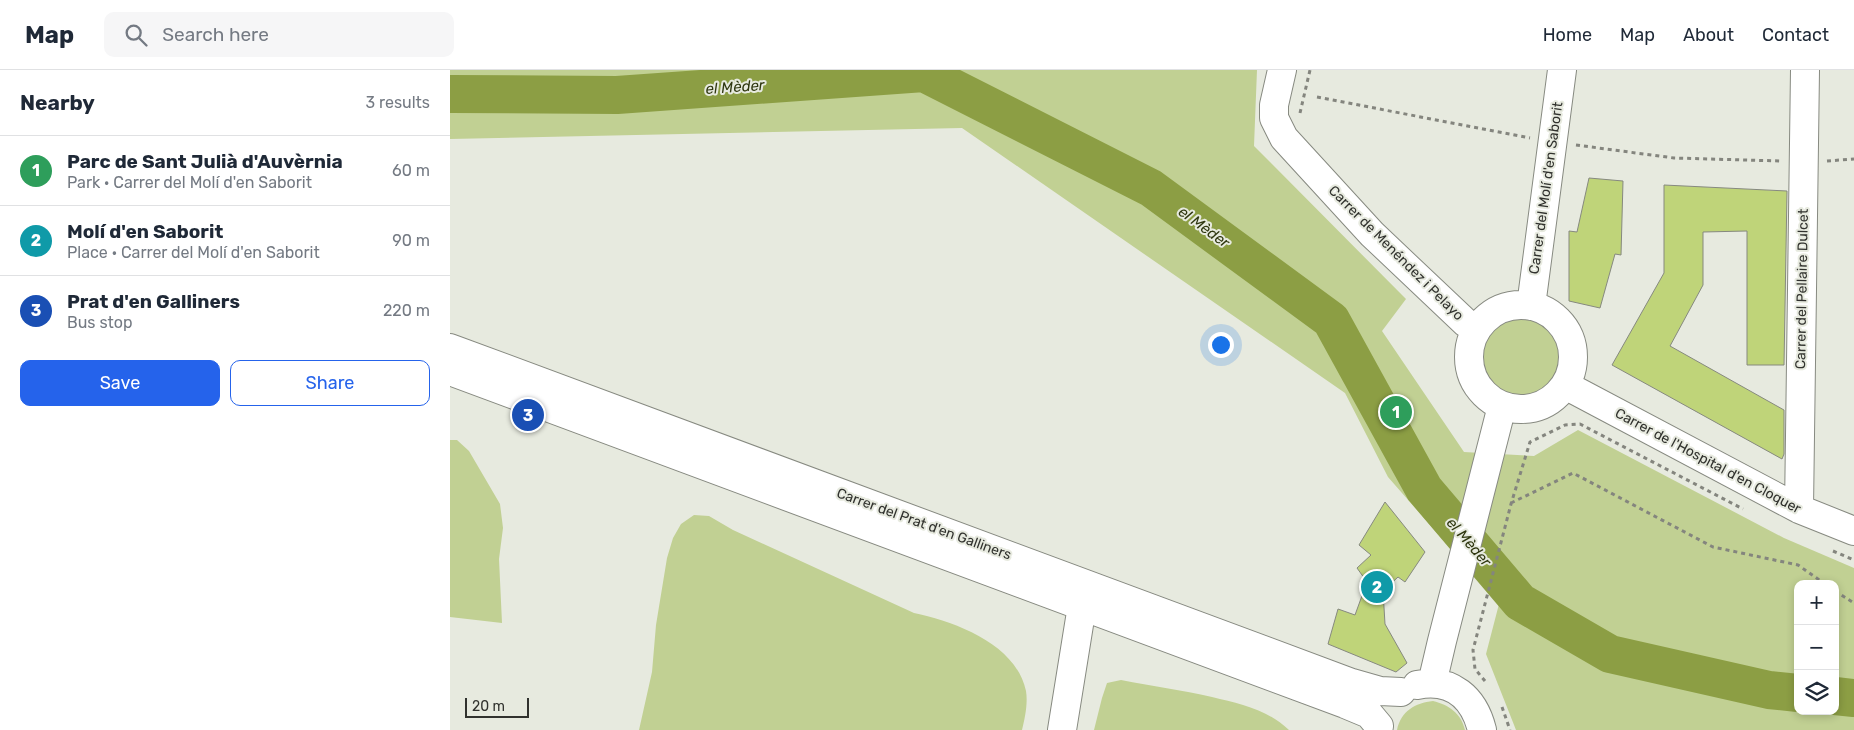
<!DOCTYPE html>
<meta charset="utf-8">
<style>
:root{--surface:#fff;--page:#f6f6f7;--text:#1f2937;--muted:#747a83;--line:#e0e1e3;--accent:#2563eb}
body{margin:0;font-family:Rubik,sans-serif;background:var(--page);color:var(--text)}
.controls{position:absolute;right:15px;bottom:15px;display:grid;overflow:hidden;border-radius:10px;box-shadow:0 2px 8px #0003}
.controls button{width:45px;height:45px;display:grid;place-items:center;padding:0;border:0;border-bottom:1px solid var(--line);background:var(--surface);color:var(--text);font:25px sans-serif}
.scale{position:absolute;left:15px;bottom:12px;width:64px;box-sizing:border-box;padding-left:5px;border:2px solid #31322e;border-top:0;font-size:14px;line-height:18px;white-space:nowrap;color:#31322e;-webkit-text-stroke:4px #e7eadf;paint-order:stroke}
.you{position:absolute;left:770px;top:274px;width:18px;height:18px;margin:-12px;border:4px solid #fff;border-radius:50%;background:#1a73e8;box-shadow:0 0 0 8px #1a73e833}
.badge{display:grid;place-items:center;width:32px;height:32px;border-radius:50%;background:var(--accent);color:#fff;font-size:16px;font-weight:700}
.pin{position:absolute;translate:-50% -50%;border:2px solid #fff;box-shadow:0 1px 5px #0006}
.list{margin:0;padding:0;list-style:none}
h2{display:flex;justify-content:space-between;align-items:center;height:65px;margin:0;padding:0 20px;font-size:21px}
h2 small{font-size:16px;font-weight:400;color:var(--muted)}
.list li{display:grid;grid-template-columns:32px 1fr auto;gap:15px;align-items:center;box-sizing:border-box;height:70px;padding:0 20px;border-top:1px solid var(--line)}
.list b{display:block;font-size:19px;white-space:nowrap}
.list p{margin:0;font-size:16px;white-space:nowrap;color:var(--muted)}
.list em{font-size:16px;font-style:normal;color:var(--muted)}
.actions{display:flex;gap:10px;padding:15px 20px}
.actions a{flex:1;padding:11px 0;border:1px solid var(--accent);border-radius:10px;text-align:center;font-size:18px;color:var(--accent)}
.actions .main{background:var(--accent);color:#fff}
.icon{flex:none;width:28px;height:28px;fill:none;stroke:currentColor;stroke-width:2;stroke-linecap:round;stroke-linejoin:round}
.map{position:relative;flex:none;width:1404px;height:660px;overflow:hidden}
header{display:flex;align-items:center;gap:30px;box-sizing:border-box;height:70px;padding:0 25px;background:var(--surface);border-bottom:1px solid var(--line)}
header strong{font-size:24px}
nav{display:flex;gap:28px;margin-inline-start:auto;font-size:18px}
.search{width:350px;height:45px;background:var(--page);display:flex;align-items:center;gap:12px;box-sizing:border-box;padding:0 18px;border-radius:10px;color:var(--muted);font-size:19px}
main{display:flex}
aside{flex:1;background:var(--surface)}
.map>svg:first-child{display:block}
.green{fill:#c1d093;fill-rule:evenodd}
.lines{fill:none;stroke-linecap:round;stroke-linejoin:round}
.river{stroke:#8c9e44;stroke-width:38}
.building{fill:#bfd479;stroke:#86897f}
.minor-casing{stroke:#878a81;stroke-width:30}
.path{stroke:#84857e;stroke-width:3;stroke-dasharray:4 4;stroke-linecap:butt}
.minor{stroke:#fff;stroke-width:28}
.labels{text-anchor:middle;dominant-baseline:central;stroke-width:4;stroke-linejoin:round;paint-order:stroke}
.street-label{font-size:14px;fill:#31322e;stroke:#e7eadf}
.water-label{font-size:15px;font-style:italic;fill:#2f3710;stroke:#e7eadf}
</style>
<header>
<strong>Map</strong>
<div class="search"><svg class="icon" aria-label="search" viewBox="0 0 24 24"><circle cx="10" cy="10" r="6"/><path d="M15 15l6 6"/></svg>Search here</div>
<nav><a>Home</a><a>Map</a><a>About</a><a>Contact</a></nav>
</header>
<main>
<aside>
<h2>Nearby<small>3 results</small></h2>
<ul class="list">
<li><span class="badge" style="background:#2e9e5b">1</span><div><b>Parc de Sant Julià d'Auvèrnia</b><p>Park · Carrer del Molí d'en Saborit</p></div><em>60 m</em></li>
<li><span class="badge" style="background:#0f9aa8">2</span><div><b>Molí d'en Saborit</b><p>Place · Carrer del Molí d'en Saborit</p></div><em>90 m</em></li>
<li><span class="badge" style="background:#1a4fb4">3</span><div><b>Prat d'en Galliners</b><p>Bus stop</p></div><em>220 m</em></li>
</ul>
<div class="actions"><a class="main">Save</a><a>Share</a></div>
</aside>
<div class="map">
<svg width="1404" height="660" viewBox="0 0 1404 660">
<rect width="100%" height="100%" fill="#e7eadf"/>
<path class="green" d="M0,0H807L804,76L956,229L932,261L1014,382L1084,386L1128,360L1334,468L1404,498V660H1066L1036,584L1049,534L938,407L895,323L512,58L0,69ZM1348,514H1385V641H1348Z
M1033 287a38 38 0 1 1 76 0a38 38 0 1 1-76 0Z
M0,370H7L19,381L50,434L53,458L49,489L52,553L0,547Z
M244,445L259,446L283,460L464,543C506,552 566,574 576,621C578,633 575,648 572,660H189L202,602L206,555L217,488L223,468L231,454Z
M671,610C702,616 732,620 762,627C790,634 817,639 839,660H644L652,628L657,613Z
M983,631C999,635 1011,643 1015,660H947C951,641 965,633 983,631Z"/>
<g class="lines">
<path class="river" d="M0,24L167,25L474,3L701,118L881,250L974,419L1070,532L1160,584L1319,620L1348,623
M1385,626L1404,628"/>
</g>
<path class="building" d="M1139,108L1173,111L1171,185L1165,184L1150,238L1119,231V161L1127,162Z
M1214,115L1337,121L1334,295H1297V161L1253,162V215L1220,276L1334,340V384L1332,389L1162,295L1214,203Z
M935,432L975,482L955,512L948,507L933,521L935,554L957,593L946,602L878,574L888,539L905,545L917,512L907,498L921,485L909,475Z"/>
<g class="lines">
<g class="minor-casing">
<path id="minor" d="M832,0L824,35V48L834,68L922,164L1016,253L1028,257
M1019 287a52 52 0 1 1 104 0a52 52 0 1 1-104 0Z
M1081,236L1112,0
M0,278L902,613L930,621L951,622
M0,301L895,634L919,644L929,656
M1115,315L1349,439L1404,461
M1349,439L1355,0
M985,613L984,605L992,571L1052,336
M967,615C1002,608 1024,628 1032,660
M612,660L632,536"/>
</g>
<path class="path" d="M867,27L1080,68
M850,43L860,0
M1126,75L1224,88L1331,91
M1377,91L1404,89
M1061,433L1123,403L1263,477L1348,495L1375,514
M1383,481L1404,490
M1385,521L1404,533
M1035,611L1025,599L1023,580L1061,434L1080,372L1115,355L1130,354L1293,439
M1052,637L1060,660"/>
<use href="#minor" class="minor"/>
</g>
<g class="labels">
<g class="street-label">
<text transform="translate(1096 118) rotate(-82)">Carrer del Molí d'en Saborit</text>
<text transform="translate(946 183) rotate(45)">Carrer de Menéndez i Pelayo</text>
<text transform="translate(1352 219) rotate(-89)">Carrer del Pellaire Dulcet</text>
<text transform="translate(1258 391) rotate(28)">Carrer de l'Hospital d'en Cloquer</text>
<text transform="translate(474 454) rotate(20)">Carrer del Prat d'en Galliners</text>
</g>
<g class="water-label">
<text transform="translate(285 17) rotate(-4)">el Mèder</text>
<text transform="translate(754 157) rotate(36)">el Mèder</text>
<text transform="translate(1019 472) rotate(49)">el Mèder</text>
</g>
</g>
</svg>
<div class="controls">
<button>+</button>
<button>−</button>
<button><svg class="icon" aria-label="layers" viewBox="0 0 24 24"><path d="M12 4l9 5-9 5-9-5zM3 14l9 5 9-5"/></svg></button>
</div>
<div class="scale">20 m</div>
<div class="you"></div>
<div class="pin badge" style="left:946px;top:342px;background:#2e9e5b">1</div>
<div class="pin badge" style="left:927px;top:517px;background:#0f9aa8">2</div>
<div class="pin badge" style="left:78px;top:345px;background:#1a4fb4">3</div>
</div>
</main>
